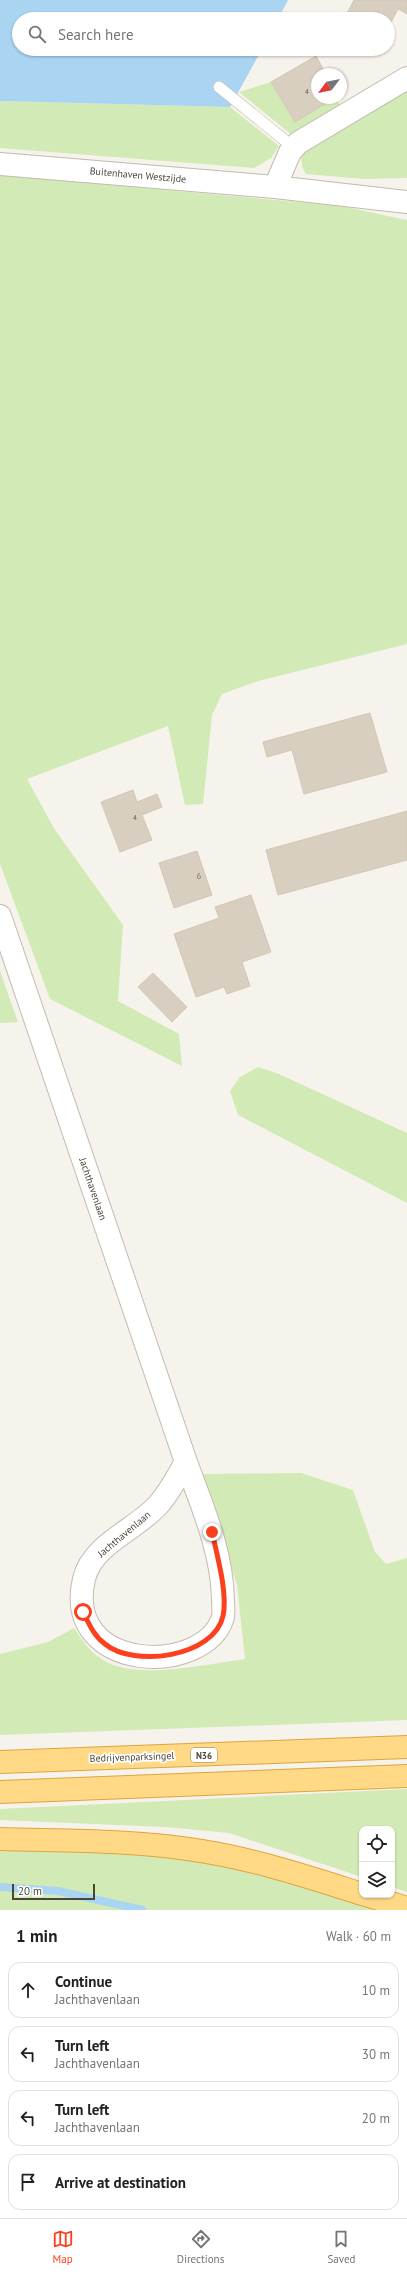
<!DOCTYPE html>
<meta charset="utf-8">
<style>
:root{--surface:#fff;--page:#f2f2f2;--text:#202124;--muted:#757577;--line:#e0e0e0;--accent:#fc3f1d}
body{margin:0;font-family:"PT Sans",sans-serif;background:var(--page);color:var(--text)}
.controls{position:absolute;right:12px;bottom:12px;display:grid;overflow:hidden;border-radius:8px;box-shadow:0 1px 3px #0004}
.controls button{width:36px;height:36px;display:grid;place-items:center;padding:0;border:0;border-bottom:1px solid var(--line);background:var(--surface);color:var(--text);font:20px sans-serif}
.compass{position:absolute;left:311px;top:68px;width:36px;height:36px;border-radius:50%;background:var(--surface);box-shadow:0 1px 3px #0004;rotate:238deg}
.scale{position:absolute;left:12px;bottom:10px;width:83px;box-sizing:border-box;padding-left:4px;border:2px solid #4b4439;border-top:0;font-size:11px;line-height:14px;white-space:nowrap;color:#4b4439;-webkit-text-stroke:3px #fff;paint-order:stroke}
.stop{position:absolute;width:12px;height:12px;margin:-9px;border:3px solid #fc3f1d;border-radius:50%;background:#fff}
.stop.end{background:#fc3f1d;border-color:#fff;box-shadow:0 1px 4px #0008}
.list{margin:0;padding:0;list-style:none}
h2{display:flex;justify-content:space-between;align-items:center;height:52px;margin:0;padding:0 16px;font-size:17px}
h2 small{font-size:13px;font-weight:400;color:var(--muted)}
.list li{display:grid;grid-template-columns:26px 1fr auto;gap:12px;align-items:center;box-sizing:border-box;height:56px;margin:0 8px 8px;padding:0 8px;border:1px solid var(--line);border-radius:12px}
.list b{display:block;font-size:15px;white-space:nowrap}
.list p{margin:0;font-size:13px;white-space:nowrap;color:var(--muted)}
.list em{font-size:13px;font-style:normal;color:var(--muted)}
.icon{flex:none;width:22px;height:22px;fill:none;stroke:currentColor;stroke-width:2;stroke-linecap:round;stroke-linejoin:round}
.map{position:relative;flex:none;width:407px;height:1910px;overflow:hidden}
.search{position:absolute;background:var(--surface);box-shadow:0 1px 3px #0004;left:12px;right:12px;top:12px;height:44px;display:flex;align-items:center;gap:10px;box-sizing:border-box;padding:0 14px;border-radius:22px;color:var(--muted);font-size:15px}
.sheet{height:308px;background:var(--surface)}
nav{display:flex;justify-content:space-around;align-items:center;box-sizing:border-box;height:56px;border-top:1px solid var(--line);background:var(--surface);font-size:11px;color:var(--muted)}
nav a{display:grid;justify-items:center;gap:2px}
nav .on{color:var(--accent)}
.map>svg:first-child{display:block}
.green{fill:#d2eab5}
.water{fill:#a9d4f2}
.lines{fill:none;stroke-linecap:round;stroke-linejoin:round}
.stream{stroke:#a9d4f2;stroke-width:8}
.building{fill:#d8cfc1;stroke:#d3c7b4}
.service-casing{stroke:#c2bbae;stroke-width:12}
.minor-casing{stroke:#c2bbae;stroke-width:24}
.trunk-casing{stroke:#e0a43c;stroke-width:24}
.service{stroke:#fff;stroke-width:11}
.minor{stroke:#fff;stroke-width:22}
.trunk{stroke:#ffd985;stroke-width:22}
.route{stroke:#fc3f1d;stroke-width:5}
.labels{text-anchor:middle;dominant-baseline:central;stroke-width:3.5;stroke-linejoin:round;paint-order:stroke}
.number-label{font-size:8px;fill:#6e675b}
.shield{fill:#fff;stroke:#817c74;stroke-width:1}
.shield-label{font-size:9px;font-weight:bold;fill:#4b4439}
.street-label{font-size:10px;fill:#4b4439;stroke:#fff}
</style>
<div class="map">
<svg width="407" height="1910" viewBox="0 0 407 1910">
<rect width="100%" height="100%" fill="#f6f3ec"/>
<path class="green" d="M271,82L295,122L335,98L342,107L292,135L239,92Z
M407,89V178L364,179L306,174L302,167L301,155L306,148Z
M0,101L230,107L279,146L271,158L254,168L0,148Z
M0,175L341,206L407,220V644L258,681L222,694L212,715L203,804L185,805L168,726L27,779L55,830L123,925L118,1001L179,1034L182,1066L50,999L0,864Z
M0,971L18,1022L0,1023Z
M258,1067L279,1074L407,1133V1203L238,1115L230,1091L240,1077Z
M301,1473L353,1490L375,1552L386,1564L407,1558V1720L0,1735V1654L48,1642L74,1628C82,1640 90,1652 103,1660C136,1681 206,1664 245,1659L237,1585L202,1474Z
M407,1789V1892L392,1887V1829H362V1877L229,1833L165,1827L0,1820V1809Z
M0,1846C63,1848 128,1850 191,1858C258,1867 321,1890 385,1910H0Z"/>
<path class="water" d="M0,0H288L278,19H19V49H262L230,107L0,101Z"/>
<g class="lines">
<path class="stream" d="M0,1887L58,1891L142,1910"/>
</g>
<path class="building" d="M354,0H407V14L398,9L388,28V19H344Z
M316,56L326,74H317V98H335L295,122L271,82Z
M370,713L387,772L304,794L292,750L267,757L263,742Z
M133,790L137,802L157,794L162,807L142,815L152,840L120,852L101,802Z
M407,811V860L278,895L266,850Z
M197,851L212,895L174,908L159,863Z
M251,895L271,952L242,962L250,986L227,994L224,987L196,997L174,934L219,918L215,907Z
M153,973L187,1007L172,1022L138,987Z"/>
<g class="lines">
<g class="service-casing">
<path id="service" d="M219,87L293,147"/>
</g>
<g class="minor-casing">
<path id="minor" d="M0,164L275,187L407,202
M275,187L290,152L298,143L407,78
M0,916L186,1462C177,1477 169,1493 158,1505C136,1530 92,1544 84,1579C62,1673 205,1677 223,1617C224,1612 223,1604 223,1599C222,1551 202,1506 186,1462"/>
</g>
<g class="trunk-casing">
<path id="trunk" d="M0,1762L407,1747
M0,1792L407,1776
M0,1839C63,1841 126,1840 188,1849C248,1857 305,1876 362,1894
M366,1895L407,1908"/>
</g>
<use href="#service" class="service"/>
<use href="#minor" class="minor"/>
<use href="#trunk" class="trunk"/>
</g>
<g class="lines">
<path class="route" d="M83,1612C89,1624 94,1636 105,1644C134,1668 214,1657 223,1616C228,1594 217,1555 212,1532"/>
</g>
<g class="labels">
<g class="number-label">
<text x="307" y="91">4</text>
<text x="135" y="817">4</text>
<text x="199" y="876">6</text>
</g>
<rect class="shield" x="191" y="1748" width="26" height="14" rx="3"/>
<g class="shield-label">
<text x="204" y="1755">N36</text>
</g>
<g class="street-label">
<text transform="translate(138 175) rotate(5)">Buitenhaven Westzijde</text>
<text transform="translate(93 1189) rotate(71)">Jachthavenlaan</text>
<text transform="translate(124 1534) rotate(-40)">Jachthavenlaan</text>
<text transform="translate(132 1757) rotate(-2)">Bedrijvenparksingel</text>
</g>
</g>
</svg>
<div class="controls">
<button><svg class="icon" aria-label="locate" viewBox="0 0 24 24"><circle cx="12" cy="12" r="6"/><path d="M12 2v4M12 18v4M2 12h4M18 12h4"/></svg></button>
<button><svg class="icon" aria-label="layers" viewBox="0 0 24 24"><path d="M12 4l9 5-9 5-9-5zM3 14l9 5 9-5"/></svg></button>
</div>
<svg class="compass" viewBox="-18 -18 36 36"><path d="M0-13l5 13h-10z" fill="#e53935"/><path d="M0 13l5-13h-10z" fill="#757577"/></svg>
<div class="scale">20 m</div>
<div class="stop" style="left:83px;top:1612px"></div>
<div class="stop end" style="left:212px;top:1532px"></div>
<div class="search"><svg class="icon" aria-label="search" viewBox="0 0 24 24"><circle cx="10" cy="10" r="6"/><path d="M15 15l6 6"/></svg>Search here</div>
</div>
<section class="sheet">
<h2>1 min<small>Walk · 60 m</small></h2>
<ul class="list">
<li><svg class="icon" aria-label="ahead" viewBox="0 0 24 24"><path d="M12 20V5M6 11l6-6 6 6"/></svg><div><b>Continue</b><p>Jachthavenlaan</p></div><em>10 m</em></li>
<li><svg class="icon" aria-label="left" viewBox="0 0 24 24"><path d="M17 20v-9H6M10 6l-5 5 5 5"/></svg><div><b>Turn left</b><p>Jachthavenlaan</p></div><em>30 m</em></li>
<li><svg class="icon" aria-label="left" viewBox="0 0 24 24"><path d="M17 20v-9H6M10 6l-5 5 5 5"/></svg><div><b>Turn left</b><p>Jachthavenlaan</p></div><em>20 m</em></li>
<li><svg class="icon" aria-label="arrive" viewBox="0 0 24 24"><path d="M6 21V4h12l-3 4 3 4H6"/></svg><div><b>Arrive at destination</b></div></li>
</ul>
</section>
<nav>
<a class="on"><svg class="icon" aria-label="map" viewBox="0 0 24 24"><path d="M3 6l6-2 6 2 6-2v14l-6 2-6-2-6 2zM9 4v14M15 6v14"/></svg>Map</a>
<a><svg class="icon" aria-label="directions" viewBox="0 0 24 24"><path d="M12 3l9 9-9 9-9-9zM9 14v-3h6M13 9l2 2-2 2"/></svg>Directions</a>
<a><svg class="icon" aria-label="saved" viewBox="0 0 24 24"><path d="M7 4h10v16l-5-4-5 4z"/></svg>Saved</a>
</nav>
